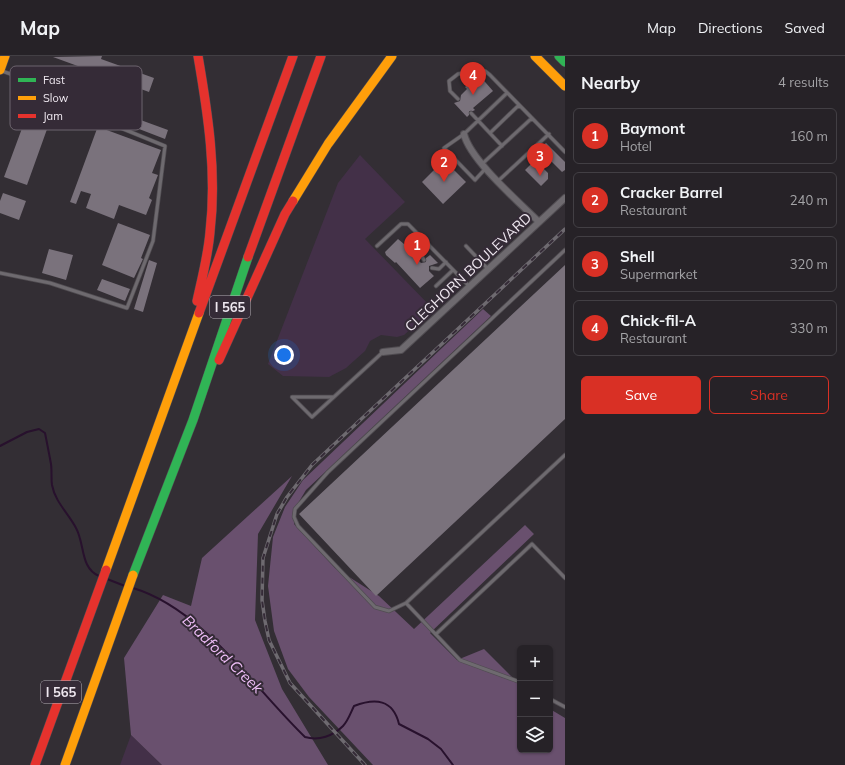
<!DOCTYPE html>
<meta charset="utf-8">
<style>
:root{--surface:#262227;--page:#322f33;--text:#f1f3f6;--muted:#a4a4a7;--line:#423f44;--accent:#d93025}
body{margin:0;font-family:Mulish,sans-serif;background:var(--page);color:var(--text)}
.controls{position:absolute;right:12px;bottom:12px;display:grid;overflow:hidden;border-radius:6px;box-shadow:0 1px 3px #0004}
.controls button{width:36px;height:36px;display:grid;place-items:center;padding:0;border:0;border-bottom:1px solid var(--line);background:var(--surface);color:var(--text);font:20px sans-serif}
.you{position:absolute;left:284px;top:299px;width:14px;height:14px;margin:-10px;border:3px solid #fff;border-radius:50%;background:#1a73e8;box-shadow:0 0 0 6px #1a73e833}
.badge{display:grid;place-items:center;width:26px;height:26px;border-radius:50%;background:var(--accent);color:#fff;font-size:13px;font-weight:700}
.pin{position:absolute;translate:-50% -33px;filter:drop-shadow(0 1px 2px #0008)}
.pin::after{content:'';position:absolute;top:21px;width:14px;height:12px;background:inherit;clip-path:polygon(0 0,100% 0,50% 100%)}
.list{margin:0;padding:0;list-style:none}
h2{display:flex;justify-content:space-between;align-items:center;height:52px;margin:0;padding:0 16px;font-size:17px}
h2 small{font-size:13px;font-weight:400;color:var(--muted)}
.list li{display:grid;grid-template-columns:26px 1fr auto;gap:12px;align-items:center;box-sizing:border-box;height:56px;margin:0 8px 8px;padding:0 8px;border:1px solid var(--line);border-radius:6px}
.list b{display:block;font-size:15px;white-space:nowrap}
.list p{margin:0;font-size:13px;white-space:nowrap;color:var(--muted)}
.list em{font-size:13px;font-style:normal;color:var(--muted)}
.actions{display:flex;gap:8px;padding:12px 16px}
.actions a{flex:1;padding:9px 0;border:1px solid var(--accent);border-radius:6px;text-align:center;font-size:14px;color:var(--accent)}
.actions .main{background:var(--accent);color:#fff}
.icon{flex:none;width:22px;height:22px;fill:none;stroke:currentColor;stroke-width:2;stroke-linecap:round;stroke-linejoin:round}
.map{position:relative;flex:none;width:565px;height:709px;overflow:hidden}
header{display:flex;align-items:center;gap:24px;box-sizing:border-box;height:56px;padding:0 20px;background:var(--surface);border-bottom:1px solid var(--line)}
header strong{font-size:19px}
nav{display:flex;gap:22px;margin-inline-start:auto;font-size:14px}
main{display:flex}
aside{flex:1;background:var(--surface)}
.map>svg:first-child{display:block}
.green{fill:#433048}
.forest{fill:#69506e}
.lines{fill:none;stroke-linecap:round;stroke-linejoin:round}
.stream{stroke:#28112d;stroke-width:2}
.building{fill:#7a727c}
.lane-casing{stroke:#514d52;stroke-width:4.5}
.street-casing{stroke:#514d52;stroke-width:8}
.fast-casing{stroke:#514d52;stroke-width:10}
.slow-casing{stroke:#514d52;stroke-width:10}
.jam-casing{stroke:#514d52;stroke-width:10}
.lane{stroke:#6e6a6f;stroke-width:3}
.street{stroke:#6e6a6f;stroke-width:6}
.fast{stroke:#30b455;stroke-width:9}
.slow{stroke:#ff9f0a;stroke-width:9}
.jam{stroke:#e5322d;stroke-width:9}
.rail-casing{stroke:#6e6a70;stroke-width:3.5}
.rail{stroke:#352b37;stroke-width:2;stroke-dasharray:6;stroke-linecap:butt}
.labels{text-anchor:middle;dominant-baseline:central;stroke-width:4;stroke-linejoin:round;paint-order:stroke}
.shield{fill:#352b37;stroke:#b7afb8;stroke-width:1}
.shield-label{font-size:13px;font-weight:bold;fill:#efe8f0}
.street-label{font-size:14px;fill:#efe8f0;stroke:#352b37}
.water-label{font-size:15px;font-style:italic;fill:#f0bff9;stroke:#352b37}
.key{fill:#352b37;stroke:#6d646e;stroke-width:1}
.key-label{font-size:11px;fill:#efe8f0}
</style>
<header>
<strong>Map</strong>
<nav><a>Map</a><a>Directions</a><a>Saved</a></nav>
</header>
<main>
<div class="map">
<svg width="565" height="709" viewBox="0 0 565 709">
<rect width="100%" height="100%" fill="#332e34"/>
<path class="green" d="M360,99L405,146L365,183L433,253L404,279L397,281L381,279L370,285L365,295L346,312L329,321L283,320L268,308L338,127Z
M131,679L162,709H120Z"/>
<path class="forest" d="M483,253L491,260L306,434L294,454V468L335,512L379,540L414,573L525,469L534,478L430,577L457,604L484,593L520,629V694H550V653L565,662V709H373L309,641L288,613L274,575L268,530L273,481L285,451L303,424Z
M292,420L258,478L255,564L282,633L328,709H162L131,679L124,602L163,539L191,550L202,502Z"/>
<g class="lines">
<path class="stream" d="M0,390L27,376L39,373L45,377C47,387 49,397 51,408C52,415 51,422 52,429C55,446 69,458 76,472C85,488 80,512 99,520
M107,523L125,530
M133,532C203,553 255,633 305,681C319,685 333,680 343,670C348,665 351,656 354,650C375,642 393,643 399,668L428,683L441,693L453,709"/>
</g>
<path class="building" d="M102,0L101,3L154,22L149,36L53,1Z
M476,13L475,18L479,19L493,35L473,52L475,54L473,55H469V59L467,61L454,47L460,45L461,39L467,33L465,31L477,20L464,21L467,18L465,14Z
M38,29L60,37L27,129L4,121Z
M105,51L168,74L165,83L108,61L104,73L161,94L152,117L158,119L149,142L152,144L146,159L119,149L114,163L86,152L91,138L81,135L76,148L70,146Z
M546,87L565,106V114L562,116L539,93Z
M444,104L466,126L443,148L422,126Z
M532,107H538L548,117V123L541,130L525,114Z
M3,137L26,145L19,164L0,157V145Z
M118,167L150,179L141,202L143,203L134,222L102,209Z
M398,183L410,193L409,194L421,207L426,206V202L430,199L438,207L429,210V215L434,220L420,232L396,206L395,207L386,199L385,196Z
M49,193L73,199L66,224L42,217Z
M149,204L157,207L143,256L134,253Z
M565,209V363L376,540L299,458Z
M102,223L130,233L125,245L97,234Z"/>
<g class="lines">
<g class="lane-casing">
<path id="lane" d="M2,15L19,21
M478,16L485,15L490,19L565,96
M458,43L450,35L449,25L458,18L464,17
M471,57L502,90
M490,77L519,49
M482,108L532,62
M486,112L475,124L444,92L464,78L507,37
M498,125L549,78
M377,190L401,168H408L470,231
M466,190L488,213
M424,204L421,199L429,189
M432,212L439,213L446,206
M0,217L50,227L127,252L153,185L165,90L111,68
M436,230L453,214
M333,341H292L312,361L383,296
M406,547L389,555L375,551L298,470L294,461L295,453L328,416L565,194
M436,578L532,488L565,522
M520,626L460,604L406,547L565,399
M550,643L565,651"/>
</g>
<g class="street-casing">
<path id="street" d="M464,78C470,104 519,146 539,166
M383,296L401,294L565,142"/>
</g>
<g class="fast-casing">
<path id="fast" d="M559,0L565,6
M133,519L193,364L248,201"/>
</g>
<g class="slow-casing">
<path id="slow" d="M535,0L565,30
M0,14L5,0
M293,145L328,88L392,0
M106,514L199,257
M65,709L133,519"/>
</g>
<g class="jam-casing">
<path id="jam" d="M248,201L321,0
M197,245C202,222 208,200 210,176C217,117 208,58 198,0
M199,257L293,0
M219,304L285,158L293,145
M35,709L106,514"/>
</g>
<use href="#lane" class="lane"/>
<use href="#street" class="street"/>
<use href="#fast" class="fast"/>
<use href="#slow" class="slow"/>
<use href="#jam" class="jam"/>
<g class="rail-casing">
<path id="rail" d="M365,709L290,627L269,584L265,565L262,544L263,502L277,458L287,441L312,409L565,173"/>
</g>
<use href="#rail" class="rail"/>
</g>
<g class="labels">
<g class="shield">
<rect x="210" y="240" width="40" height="22" rx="3"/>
<rect x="41" y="625" width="40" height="22" rx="3"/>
</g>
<g class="shield-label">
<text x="230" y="251">I 565</text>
<text x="61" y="636">I 565</text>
</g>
<g class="street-label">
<text transform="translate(468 216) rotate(-43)">CLEGHORN BOULEVARD</text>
</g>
<g class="water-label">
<text transform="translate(223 598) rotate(44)">Bradford Creek</text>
</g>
</g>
<rect x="10" y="10" width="132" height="64" rx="6" class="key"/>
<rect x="18" y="22" width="18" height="4" fill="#30b455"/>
<rect x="18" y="40" width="18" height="4" fill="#ff9f0a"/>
<rect x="18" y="58" width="18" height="4" fill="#e5322d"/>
<g class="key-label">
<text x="43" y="28">Fast</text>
<text x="43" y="46">Slow</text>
<text x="43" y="64">Jam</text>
</g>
</svg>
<div class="controls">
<button>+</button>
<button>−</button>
<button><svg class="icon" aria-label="layers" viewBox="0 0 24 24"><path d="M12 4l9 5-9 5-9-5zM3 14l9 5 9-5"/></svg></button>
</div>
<div class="you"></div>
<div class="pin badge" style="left:417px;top:209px">1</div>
<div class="pin badge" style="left:444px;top:126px">2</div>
<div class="pin badge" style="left:540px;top:120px">3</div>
<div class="pin badge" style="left:473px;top:39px">4</div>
</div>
<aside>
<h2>Nearby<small>4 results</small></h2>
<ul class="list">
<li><span class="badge">1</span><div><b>Baymont</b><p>Hotel</p></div><em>160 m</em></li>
<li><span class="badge">2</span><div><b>Cracker Barrel</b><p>Restaurant</p></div><em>240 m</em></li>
<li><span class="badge">3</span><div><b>Shell</b><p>Supermarket</p></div><em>320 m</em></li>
<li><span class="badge">4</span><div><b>Chick-fil-A</b><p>Restaurant</p></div><em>330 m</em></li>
</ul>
<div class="actions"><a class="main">Save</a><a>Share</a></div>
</aside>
</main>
